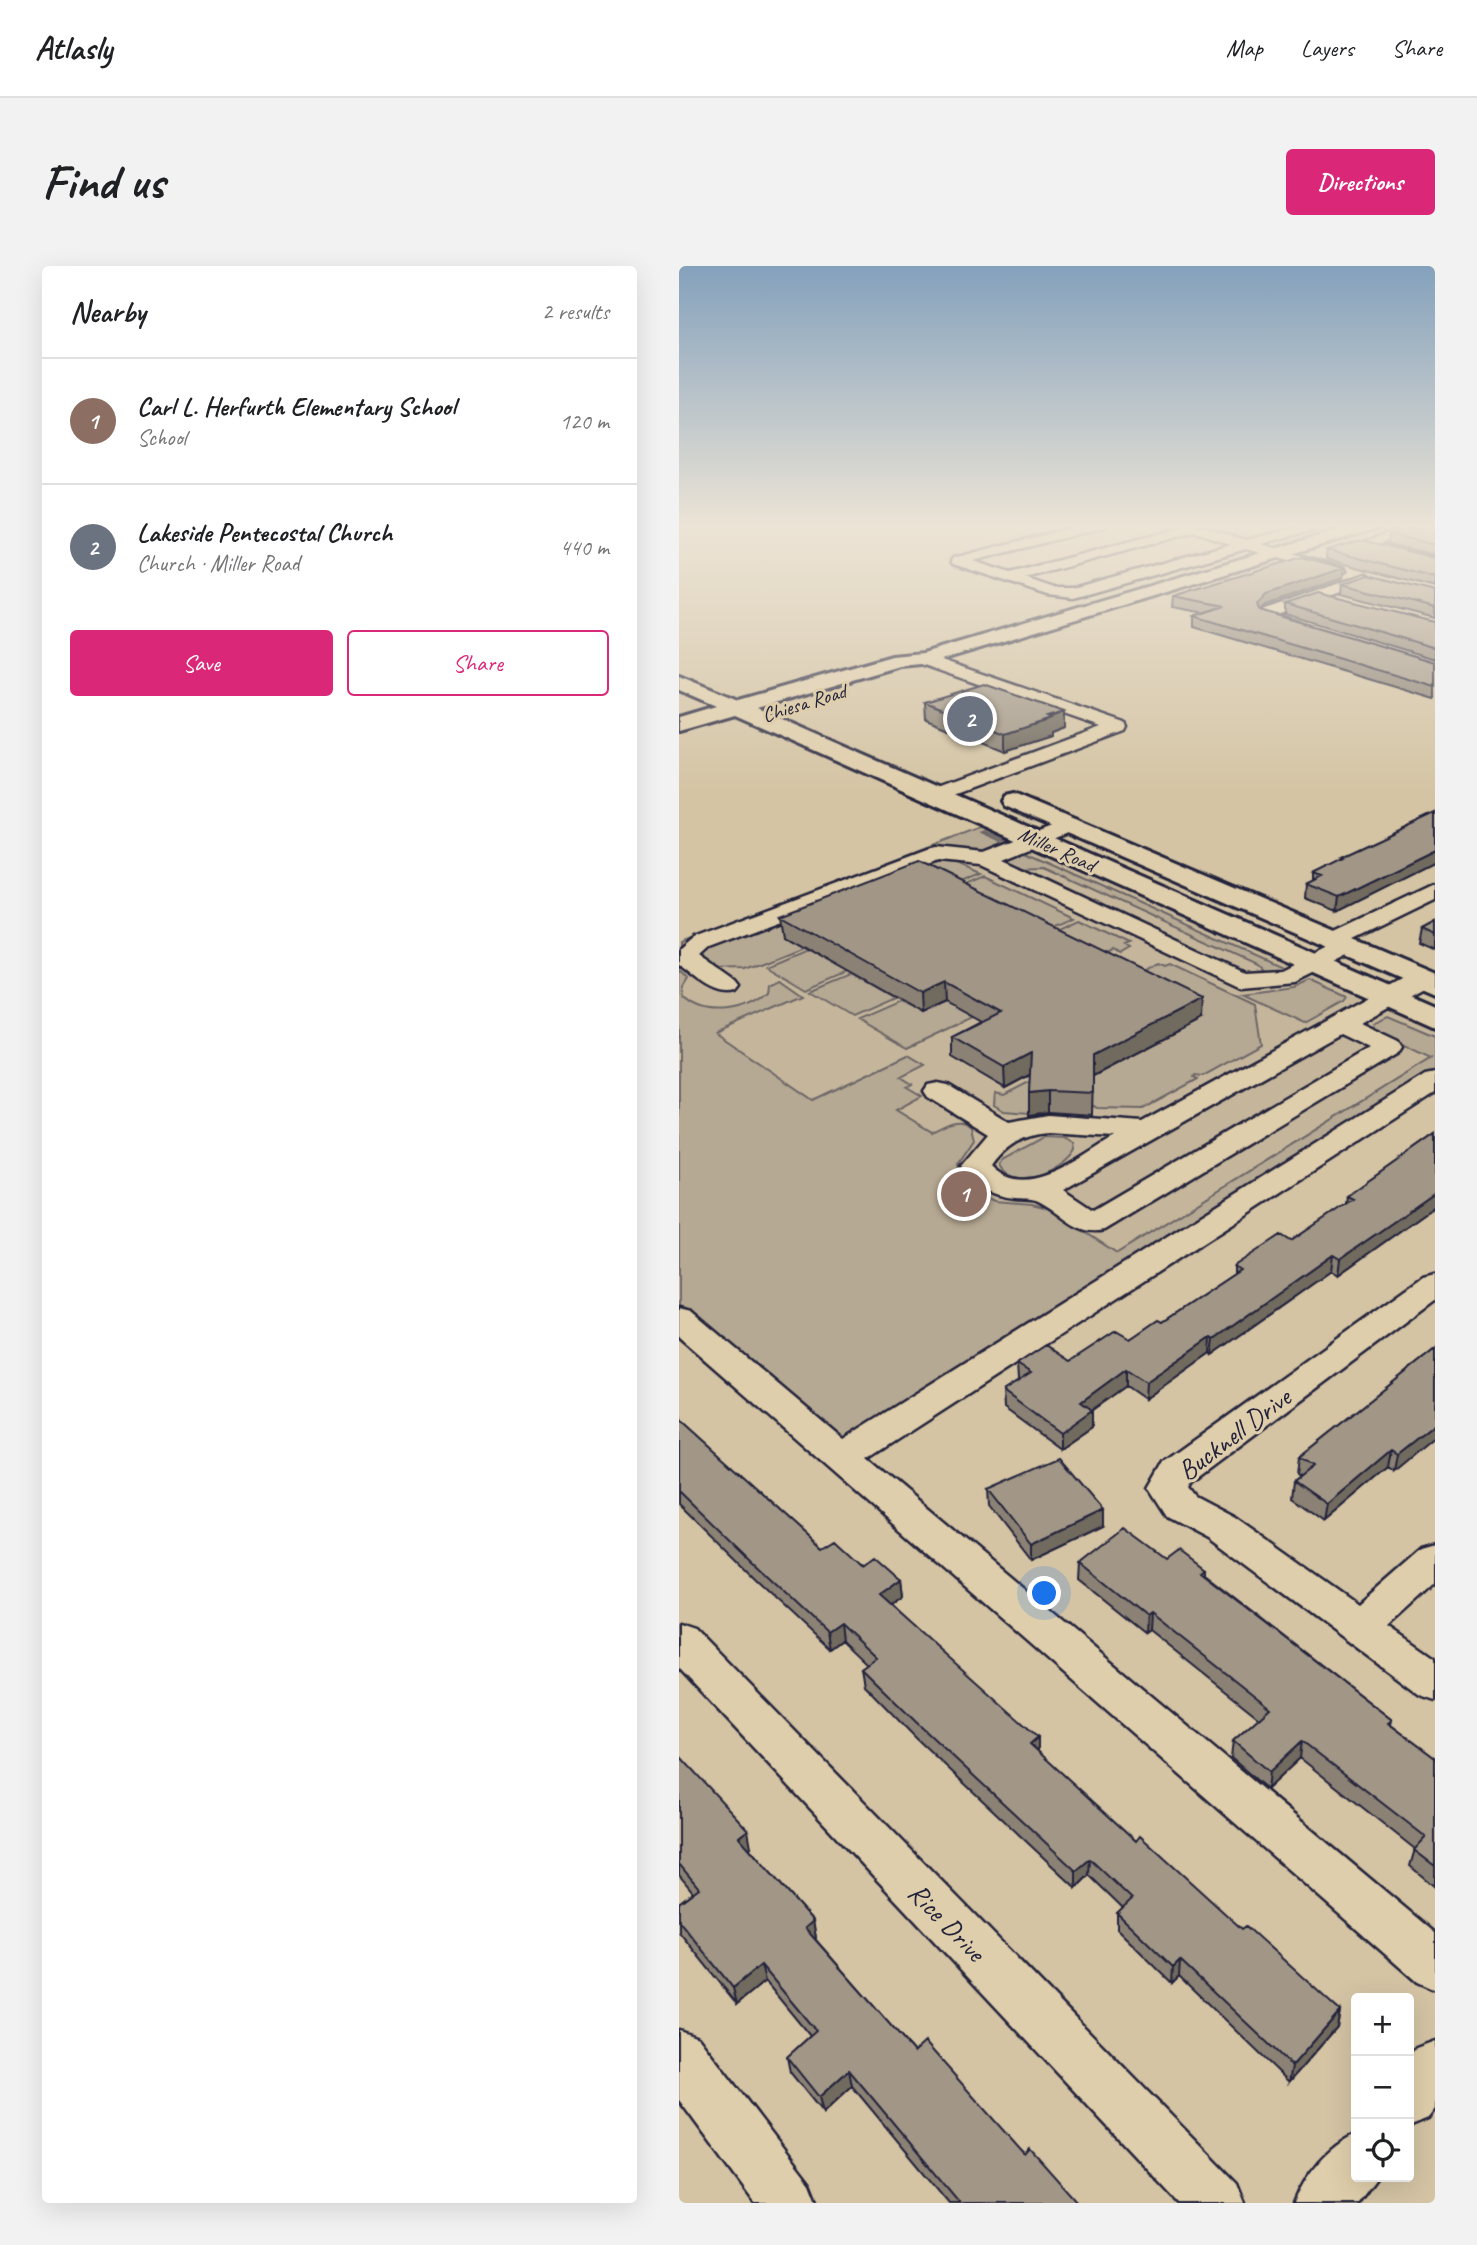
<!DOCTYPE html>
<meta charset="utf-8">
<style>
:root{--surface:#fff;--page:#f2f2f2;--text:#202124;--muted:#757577;--line:#e0e0e0;--accent:#db2777}
body{margin:0;font-family:Caveat,sans-serif;background:var(--page);color:var(--text)}
.controls{position:absolute;right:21px;bottom:21px;display:grid;overflow:hidden;border-radius:7px;box-shadow:0 7px 28px #0002}
.controls button{width:63px;height:63px;display:grid;place-items:center;padding:0;border:0;border-bottom:2px solid var(--line);background:var(--surface);color:var(--text);font:35px sans-serif}
.you{position:absolute;left:366px;top:1328px;width:24px;height:24px;margin:-18px;border:5px solid #fff;border-radius:50%;background:#1a73e8;box-shadow:0 0 0 10px #1a73e833}
.badge{display:grid;place-items:center;width:46px;height:46px;border-radius:50%;background:var(--accent);color:#fff;font-size:23px;font-weight:700}
.pin{position:absolute;translate:-50% -50%;border:4px solid #fff;box-shadow:0 2px 7px #0006}
.list{margin:0;padding:0;list-style:none}
h2{display:flex;justify-content:space-between;align-items:center;height:91px;margin:0;padding:0 28px;font-size:30px}
h2 small{font-size:23px;font-weight:400;color:var(--muted)}
.list li{display:grid;grid-template-columns:46px 1fr auto;gap:21px;align-items:center;box-sizing:border-box;height:126px;padding:0 28px;border-top:2px solid var(--line)}
.list b{display:block;font-size:26px;white-space:nowrap}
.list p{margin:0;font-size:23px;white-space:nowrap;color:var(--muted)}
.list em{font-size:23px;font-style:normal;color:var(--muted)}
.actions{display:flex;gap:14px;padding:21px 28px}
.actions a{flex:1;padding:16px 0;border:2px solid var(--accent);border-radius:7px;text-align:center;font-size:24px;color:var(--accent)}
.actions .main{background:var(--accent);color:#fff}
.icon{flex:none;width:38px;height:38px;fill:none;stroke:currentColor;stroke-width:2;stroke-linecap:round;stroke-linejoin:round}
.map{position:relative;flex:none;width:756px;height:1937px;overflow:hidden;border-radius:7px}
header{display:flex;align-items:center;gap:42px;box-sizing:border-box;height:98px;padding:0 35px;background:var(--surface);border-bottom:2px solid var(--line)}
header strong{font-size:33px}
nav{display:flex;gap:38px;margin-inline-start:auto;font-size:24px}
.intro{display:flex;align-items:center;justify-content:space-between;box-sizing:border-box;height:168px;padding:0 42px}
h1{margin:0;font-size:49px}
.button{padding:18px 32px;border-radius:7px;background:var(--accent);color:#fff;font-size:24px;font-weight:700}
main{display:flex;gap:42px;padding:0 42px}
aside{flex:1;background:var(--surface);border-radius:7px;box-shadow:0 7px 28px #0002}
.map>svg:first-child{display:block}
.built{fill:#c5b69b}
.green{fill:#b6a993;stroke:#6c6667;stroke-width:2}
.lines{fill:none;stroke-linecap:round;stroke-linejoin:round}
.minor-casing{stroke:#22223b;stroke-width:5}
.major-casing{stroke:#22223b;stroke-width:6}
.minor{fill:#dfceab;fill-rule:evenodd}
.major{fill:#dfceab;fill-rule:evenodd}
.wall{fill:#8b8274;stroke:#22223b;stroke-width:2}
.shaded-wall{fill:#716a5e;stroke:#22223b;stroke-width:2}
.building{fill:#a29787;stroke:#22223b;stroke-width:2}
.labels{text-anchor:middle;dominant-baseline:central;stroke-width:6;stroke-linejoin:round;paint-order:stroke}
.far-street-label{font-size:21px;fill:#22223b;stroke:#dfceab}
.near-street-label{font-size:28px;fill:#22223b;stroke:#dfceab}
</style>
<header>
<strong>Atlasly</strong>
<nav><a>Map</a><a>Layers</a><a>Share</a></nav>
</header>
<div class="intro"><h1>Find us</h1><a class="button">Directions</a></div>
<main>
<aside>
<h2>Nearby<small>2 results</small></h2>
<ul class="list">
<li><span class="badge" style="background:#8d6e63">1</span><div><b>Carl L. Herfurth Elementary School</b><p>School</p></div><em>120 m</em></li>
<li><span class="badge" style="background:#6b7280">2</span><div><b>Lakeside Pentecostal Church</b><p>Church · Miller Road</p></div><em>440 m</em></li>
</ul>
<div class="actions"><a class="main">Save</a><a>Share</a></div>
</aside>
<div class="map">
<svg width="756" height="1937" viewBox="0 0 756 1937">
<rect width="100%" height="100%" fill="#d4c4a4"/>
<filter id="ink" filterUnits="userSpaceOnUse"><feTurbulence type="fractalNoise" baseFrequency=".0143" numOctaves="2"/><feDisplacementMap in="SourceGraphic" scale="14" xChannelSelector="R" yChannelSelector="G"/><feConvolveMatrix kernelMatrix="1 2 1 2 8 2 1 2 1" color-interpolation-filters="sRGB"/></filter>
<g filter="url(#ink)">
<path class="built" d="M306,559L756,760V811L163,1183L0,1045V676Z"/>
<path class="green" d="M306,559L334,572L331,576L305,565L302,566L325,576L306,584L255,583L0,681V676Z
M344,585L605,702L598,706H562L583,703L578,698L365,601L337,602L327,594Z
M257,597H275L302,608L262,624L180,626Z
M306,610L395,652L354,670L266,627Z
M122,646L104,669L123,680L66,703L37,704L19,692L30,681Z
M400,654L450,678L445,680L450,683L441,688L434,684L428,687L365,670Z
M127,682L169,705L127,723L87,699Z
M479,697L486,700L491,698L576,738L582,778L524,810L516,809L515,811L519,813L464,843L418,842L367,814L451,711Z
M0,704L10,713L4,723L5,732C27,754 69,747 90,727L91,718L101,713L124,729L36,767L134,834L229,789L246,799L222,811L233,818L228,821L243,830L217,844L253,866C267,859 278,850 292,861L295,874L279,898L283,914L292,924L315,935L353,938L369,942L438,987L752,792L696,765L694,757L709,750L756,770V811L163,1183L0,1045Z
M172,708L214,732L173,750L131,725Z
M631,714L668,731L665,735L626,757L563,728L615,721Z
M219,735L242,747L266,736L293,751L228,782L178,753Z
M352,815L350,847L325,845L315,839L316,827L325,829Z
M365,871L385,872L395,877L396,884C385,905 335,927 320,899L323,894Z"/>
<g class="lines">
<g class="minor-casing">
<path id="minor" d="M407,258H428L426,261L294,295L331,307L502,262L498,258H516L567,274L632,258L636,261L634,264L582,278L665,302L667,305L660,309L567,283L394,332L369,329L274,298L272,295L274,292ZM516,266L552,278L394,322H375L346,312Z
M734,258H753L699,278L756,292V300L689,284L682,277Z
M687,308L694,312L692,315L598,349L627,359L629,362L627,365C612,369 588,359 578,348L580,345Z
M245,388L446,457L448,461L446,465L263,533H249L246,529L249,525L422,461L239,397L237,393Z
M391,553L398,555L402,559L398,563L325,593L566,706L602,704L650,680L644,674L648,669L756,618V634L674,674L681,680L678,685L616,716L562,721L302,599L259,595L30,681L20,690L58,717L62,722L58,727C37,733 17,711 0,699V683L14,671L249,583L257,581L305,586Z
M743,705L752,707L755,712L752,717L681,757L719,775L723,781L719,787L425,964C397,971 381,944 357,934C351,932 343,933 336,932C311,929 296,921 282,900L309,868L249,831L245,825L249,819L259,817L269,819L330,856L369,849L463,856L734,707ZM661,768L690,782L414,944L384,924ZM369,867L436,871C402,890 347,937 312,900C327,879 344,869 369,867Z
M756,807V827L189,1193L756,1667V1724L738,1716L0,1071V1042L12,1045L164,1173L746,809Z
M756,1008V1034L512,1216L509,1221L516,1230L556,1251L679,1338L742,1283L756,1279V1318L710,1360L756,1392V1434L741,1429L528,1271L488,1250L470,1222L485,1196L744,1011Z
M0,1357L15,1362L558,1917L566,1937H500L0,1402Z
M0,1764L19,1771L131,1917L139,1937H76L0,1834Z
M756,1775V1843L749,1852L730,1860V1791L737,1782Z
M677,1868V1911H698L679,1937H615C627,1908 648,1881 677,1868Z"/>
</g>
<g class="major-casing">
<path id="major" d="M680,258H704L702,261L252,397L221,400L78,442L756,739V761L56,449L0,465V451L37,440L0,424V410L59,434L213,390L244,387Z
M334,528L756,707V727L325,540L322,535L325,530Z"/>
</g>
<use href="#minor" class="minor"/>
<use href="#major" class="major"/>
</g>
<path class="wall" d="M756,258V289L709,278L710,268Z
M648,284L756,292V322L647,293Z
M665,302L664,312L586,339L581,344L756,396V433L515,361V350L526,347L493,341L494,330Z
M663,318L756,326V352L662,328Z
M606,338L756,356V393L606,348Z
M246,436L385,446V462L372,467V470L326,485L247,453Z
M756,547V596L658,645L626,632L627,618L634,615V607L662,594V591Z
M101,649L522,754L414,810L413,849L369,846L350,849L351,809L326,822L273,791V771L302,756L266,736L242,747L104,669Z
M756,656V684L740,677L743,663Z
M756,868V940L659,1009L652,1005L533,1089L531,1087L466,1133L447,1120L413,1144V1161L381,1183L325,1142L324,1125L340,1115L339,1114L338,1098L391,1095L451,1073L483,1056L555,1008V1000L612,975L667,938L668,930Z
M756,1083L715,1205L709,1201L645,1255L613,1232L615,1215L621,1210L618,1208L620,1191Z
M0,1146L3,1155L143,1281L222,1313L224,1330L212,1339L359,1486L457,1575L661,1745L658,1761L610,1816L500,1710L493,1717L438,1663V1647L444,1642L410,1609L397,1622L238,1473L185,1419L182,1402L188,1398L163,1374L151,1383L76,1313L0,1238Z
M309,1223L424,1260L352,1294L310,1240Z
M488,1293L525,1303V1308L713,1454L712,1459L756,1492V1621L731,1600L736,1583L621,1492L588,1523L552,1492L554,1475L580,1452L470,1364L466,1367L400,1314L401,1297Z
M0,1489L72,1581L70,1582L134,1655L137,1672L136,1673L235,1786L399,1937H270L173,1820L144,1847L111,1806L108,1791L131,1770L86,1715L58,1738L0,1666V1637L14,1626L0,1609Z"/>
<path class="shaded-wall" d="M665,302L664,312L586,339L577,348L578,338L587,328Z
M385,446V462L372,467V470L326,485V468Z
M756,584V596L658,645L660,631Z
M265,716L266,736L242,747L241,727Z
M523,733L522,754L414,810V789Z
M352,787V808L326,822L325,801Z
M369,825V846L350,849V827Z
M756,927V940L659,1009L661,993Z
M654,989L652,1005L533,1089L535,1073Z
M532,1071L531,1087L466,1133L467,1116Z
M447,1103V1120L413,1144V1161L381,1183V1167L402,1136Z
M756,1158V1171L715,1205L718,1188Z
M712,1184L709,1201L645,1255L648,1238Z
M424,1244V1260L352,1294V1278Z
M222,1313L224,1330L202,1346L200,1329Z
M471,1347L470,1364L466,1367L467,1350Z
M161,1357L163,1374L151,1383L148,1366Z
M359,1471V1488L351,1478Z
M623,1475L621,1492L588,1523L590,1506Z
M69,1564L72,1581L64,1587L60,1571Z
M411,1593L410,1609L397,1622V1605Z
M134,1655L137,1672L129,1678L126,1662Z
M501,1694L500,1710L493,1717L494,1701Z
M82,1699L86,1715L58,1738L54,1722Z
M661,1745L658,1761L610,1816L613,1800Z
M170,1804L173,1820L144,1847L140,1831Z"/>
<path class="building" d="M747,258H756V279L710,268Z
M678,275H687L756,292V312L648,284Z
M623,291L665,302L587,328L578,338L580,344L756,396V421L515,350L546,340L494,330Z
M690,309L756,326V342L663,318Z
M639,327L756,356V382L606,338Z
M305,418L385,446L368,451L372,453L326,468L246,436Z
M756,547V584L660,631L627,618L643,610L634,607L664,592L662,591Z
M240,595L523,733L414,789V827L369,825L350,827L352,787L325,801L273,771L322,747L265,716L241,727L101,649Z
M756,656V669L743,663Z
M756,868V927L661,993L654,989L535,1073L532,1071L467,1116L447,1103L402,1136L413,1144L381,1167L324,1125L352,1107L338,1098L367,1079L391,1095L437,1065L451,1073L479,1054L483,1056L561,1004L555,1000L602,969L612,975L674,933L668,930Z
M756,1083V1158L718,1188L712,1184L648,1238L615,1215L634,1200L620,1191Z
M0,1152L143,1281L156,1273L184,1299L196,1290L222,1313L200,1329L359,1471L351,1478L457,1575L461,1570L563,1663L567,1660L661,1745L613,1800L501,1694L494,1701L438,1647L453,1633L411,1593L397,1605L237,1456L182,1402L197,1391L161,1357L148,1366L73,1296L0,1225Z
M380,1192L424,1244L352,1278L309,1223Z
M446,1262L488,1293L500,1284L525,1303L521,1306L713,1454L709,1457L756,1492V1600L735,1584L747,1571L623,1475L590,1506L554,1475L591,1442L471,1347L467,1350L401,1297Z
M0,1489L69,1564L60,1571L134,1655L126,1662L235,1786L246,1776L346,1889L351,1883L399,1937H281L170,1804L140,1831L108,1791L137,1765L82,1699L54,1722L0,1655V1637L20,1622L0,1598Z"/>
</g>
<linearGradient id="sky" x2="0" y2="1"><stop stop-color="#84a1bc"/><stop offset="0.49" stop-color="#ece4d6"/><stop offset="1" stop-color="#ece4d6" stop-opacity="0"/></linearGradient>
<rect width="756" height="529" fill="url(#sky)"/>
<g class="labels">
<g class="far-street-label">
<text transform="translate(125 437) rotate(-17)">Chiesa Road</text>
<text transform="translate(378 583) rotate(24)">Miller Road</text>
</g>
<g class="near-street-label">
<text transform="translate(555 1168) rotate(-37)">Bucknell Drive</text>
<text transform="translate(268 1656) rotate(46)">Rice Drive</text>
</g>
</g>
</svg>
<div class="controls">
<button>+</button>
<button>−</button>
<button><svg class="icon" aria-label="locate" viewBox="0 0 24 24"><circle cx="12" cy="12" r="6"/><path d="M12 2v4M12 18v4M2 12h4M18 12h4"/></svg></button>
</div>
<div class="you"></div>
<div class="pin badge" style="left:285px;top:928px;background:#8d6e63">1</div>
<div class="pin badge" style="left:291px;top:453px;background:#6b7280">2</div>
</div>
</main>
